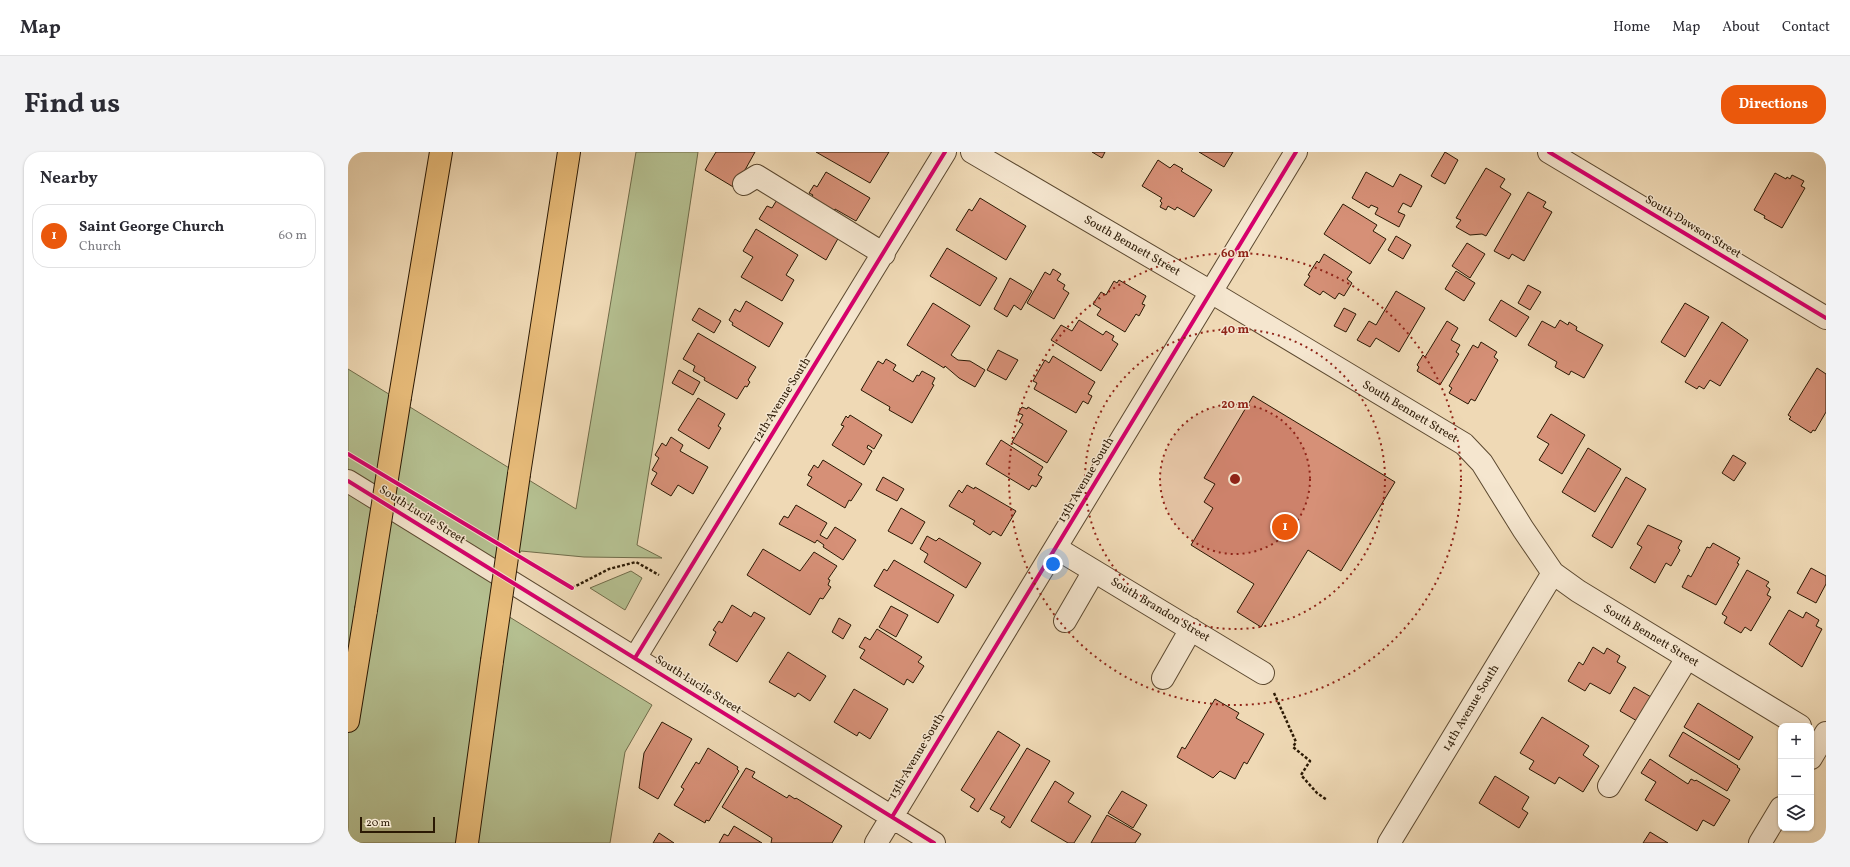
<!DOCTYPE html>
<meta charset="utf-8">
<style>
:root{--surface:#fff;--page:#f2f2f3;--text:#2b2b33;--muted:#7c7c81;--line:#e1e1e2;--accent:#ea580c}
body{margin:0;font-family:Vollkorn,serif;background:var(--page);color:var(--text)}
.controls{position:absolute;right:12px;bottom:12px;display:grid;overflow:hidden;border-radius:8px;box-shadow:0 1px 3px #0004}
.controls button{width:36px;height:36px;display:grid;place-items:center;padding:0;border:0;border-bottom:1px solid var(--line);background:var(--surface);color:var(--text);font:20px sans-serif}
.scale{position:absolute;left:12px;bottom:10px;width:75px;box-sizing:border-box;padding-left:4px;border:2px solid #2b1904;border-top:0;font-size:11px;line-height:14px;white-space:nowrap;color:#2b1904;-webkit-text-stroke:3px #f5e6cf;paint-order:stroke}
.you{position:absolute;left:705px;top:412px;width:14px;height:14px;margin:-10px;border:3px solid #fff;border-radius:50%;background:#1a73e8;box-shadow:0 0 0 6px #1a73e833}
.badge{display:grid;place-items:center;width:26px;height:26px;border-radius:50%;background:var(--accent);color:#fff;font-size:13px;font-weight:700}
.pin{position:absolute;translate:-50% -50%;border:2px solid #fff;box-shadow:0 1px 4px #0006}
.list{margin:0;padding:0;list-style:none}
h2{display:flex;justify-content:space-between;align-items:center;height:52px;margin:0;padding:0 16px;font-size:17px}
h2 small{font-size:13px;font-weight:400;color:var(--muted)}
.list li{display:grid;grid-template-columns:26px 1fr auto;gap:12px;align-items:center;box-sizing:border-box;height:64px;margin:0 8px 8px;padding:0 8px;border:1px solid var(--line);border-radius:16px}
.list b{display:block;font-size:15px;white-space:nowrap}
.list p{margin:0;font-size:13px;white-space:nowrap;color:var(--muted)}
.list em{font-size:13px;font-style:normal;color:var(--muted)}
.icon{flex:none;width:22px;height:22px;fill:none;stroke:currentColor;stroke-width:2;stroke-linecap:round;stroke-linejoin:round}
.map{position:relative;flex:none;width:1478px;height:691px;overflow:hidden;border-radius:16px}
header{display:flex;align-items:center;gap:24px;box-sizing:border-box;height:56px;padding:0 20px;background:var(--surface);border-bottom:1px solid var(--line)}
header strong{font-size:19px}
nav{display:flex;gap:22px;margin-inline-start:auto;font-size:14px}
.intro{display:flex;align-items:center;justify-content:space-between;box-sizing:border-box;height:96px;padding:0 24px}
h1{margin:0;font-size:28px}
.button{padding:10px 18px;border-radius:16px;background:var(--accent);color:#fff;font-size:14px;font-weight:700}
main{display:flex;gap:24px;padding:0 24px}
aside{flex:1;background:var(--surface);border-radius:16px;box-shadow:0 1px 3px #0004}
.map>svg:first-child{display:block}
.green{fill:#b5c091;stroke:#706c4a}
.building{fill:#d69077;stroke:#2b1904}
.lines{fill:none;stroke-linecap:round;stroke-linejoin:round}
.minor-casing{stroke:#5c4930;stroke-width:24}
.highway-casing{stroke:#2b1904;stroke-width:24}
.path{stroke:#2b1904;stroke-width:2.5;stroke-dasharray:3 2;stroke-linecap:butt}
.minor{stroke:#f5e6cf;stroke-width:22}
.highway{stroke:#e8bc7a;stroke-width:22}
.highway-bridge-casing{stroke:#2b1904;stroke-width:24;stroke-linecap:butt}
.highway-bridge{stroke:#e8bc7a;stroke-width:22}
.cycleway-casing{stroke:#f5e6cf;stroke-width:6}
.cycleway{stroke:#d6006c;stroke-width:4}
.ring{fill:none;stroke:#8f2418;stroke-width:2;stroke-dasharray:2 4}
.labels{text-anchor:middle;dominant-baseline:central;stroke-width:3;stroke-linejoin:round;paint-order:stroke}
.street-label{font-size:12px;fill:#2b1904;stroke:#f5e6cf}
.centre{fill:#8f2418;stroke:#f5e6cf;stroke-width:2}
.ring-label{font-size:12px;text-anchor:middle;font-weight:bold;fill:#8f2418;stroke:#f5e6cf;stroke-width:3;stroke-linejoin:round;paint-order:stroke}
</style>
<header>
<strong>Map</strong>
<nav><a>Home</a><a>Map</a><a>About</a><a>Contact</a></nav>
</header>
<div class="intro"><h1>Find us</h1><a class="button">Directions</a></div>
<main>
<aside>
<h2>Nearby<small></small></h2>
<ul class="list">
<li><span class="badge">1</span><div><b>Saint George Church</b><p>Church</p></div><em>60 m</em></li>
</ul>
</aside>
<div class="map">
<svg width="1478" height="691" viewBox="0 0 1478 691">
<rect width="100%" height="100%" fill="#efd9b5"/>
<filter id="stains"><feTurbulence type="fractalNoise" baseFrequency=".005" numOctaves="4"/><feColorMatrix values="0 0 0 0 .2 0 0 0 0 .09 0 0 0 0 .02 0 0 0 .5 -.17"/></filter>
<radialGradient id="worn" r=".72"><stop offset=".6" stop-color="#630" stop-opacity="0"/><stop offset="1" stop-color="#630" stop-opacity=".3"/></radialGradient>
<path class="green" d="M288,0H350L314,238L289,393L314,406L236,405L173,399L142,453L304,553L277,600L262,691H0V217L228,357Z
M283,419L294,426L277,458L242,436Z"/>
<path class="building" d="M368,0H407L387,36L357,18Z
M468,0H541L522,31Z
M744,0H757L754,6Z
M851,0H885L876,15Z
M1097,0L1110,8L1097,32L1083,24Z
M810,8L822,16L826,12L835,17L833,19L864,38L846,65L829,55L827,58L820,54L818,58L812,55L814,51L812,49L814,46L794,34Z
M1138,16L1157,27L1152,35L1163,42L1138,84L1134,82L1122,83L1108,75L1113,68L1108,66Z
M478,20L522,46L508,69L487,57L485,60L462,47L465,43L461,41L466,33L469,35Z
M1018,20L1045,35L1052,22L1074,34L1063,55L1055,51L1050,60L1057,63L1051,75L1027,62L1030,56L1023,53L1021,56L1004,46Z
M1427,21L1438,27L1439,25L1442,27L1444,23L1456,29L1453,34L1457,36L1434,76L1416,66L1417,64L1406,58Z
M1180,40L1198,50L1195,55L1204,60L1176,109L1164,102L1161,107L1146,99Z
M430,46L492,83L478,108L411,67L419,54L424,56Z
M632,46L678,74L658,108L608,78L621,57L624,59Z
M995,52L1029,73L1025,79L1038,87L1022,112L976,82Z
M408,77L450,103L438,123L446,128L434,149L393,125L405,105L395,99Z
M1048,84L1063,93L1055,107L1040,98Z
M1119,91L1137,102L1122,126L1104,114Z
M599,96L649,126L632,154L582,124Z
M976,102L1004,120L999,127L1004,131L996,144L991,141L987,147L975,139L972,143L956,133L962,124L960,123L969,109L971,111Z
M705,117L713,122L709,128L717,133L715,137L721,141L706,167L679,151L697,120L702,123Z
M1108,119L1127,131L1116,149L1097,137Z
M662,126L684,139L673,158L666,153L659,165L646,157Z
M771,128L798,144L794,152L797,153L791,164L788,162L777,180L749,163L753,157L745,152L753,140L758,143L766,129L769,131Z
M1180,133L1193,140L1182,158L1170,151Z
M1048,139L1077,156L1051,200L1028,186L1022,195L1009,188L1021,169L1028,173Z
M1153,148L1181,165L1168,185L1141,168Z
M398,149L435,171L421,195L384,173L385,171L381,168L387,157L392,160Z
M585,151L622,174L603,203L610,208L622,209L637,218L627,235L611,226L597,214L596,216L559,193Z
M1337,151L1361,165L1337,205L1313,190Z
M351,156L373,169L366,181L344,168Z
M996,156L1008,162L998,180L986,174Z
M731,168L755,183L758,179L766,184L764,188L770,192L753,219L703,188L713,173L724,179Z
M1212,168L1220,173L1221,170L1229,175L1228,178L1255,193L1236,226L1223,219L1221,223L1207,215L1209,210L1180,193L1194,169L1207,176Z
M1099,169L1110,176L1103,188L1112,193L1108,200L1111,202L1092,233L1069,219L1071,215L1069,213L1075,203L1077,205Z
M1374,170L1400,188L1372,234L1362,228L1356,237L1351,234L1349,237L1337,230Z
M350,181L408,215L400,228L402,230L399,235L397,234L389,247L356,228L357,226L345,219L347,214L335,207Z
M1133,190L1149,200L1146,205L1150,208L1127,249L1123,247L1120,252L1101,241L1104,236L1101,234L1125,193L1130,196Z
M650,198L670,208L658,228L639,218Z
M705,204L747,230L740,242L744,244L740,252L735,249L728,261L686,237L689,231L685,229L697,208L701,211Z
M538,207L548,213L545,218L565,230L569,223L571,224L574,219L587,226L584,232L586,233L564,271L541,258L542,255L513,238L530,209L535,212Z
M1469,216L1478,222V260L1467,279L1465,278L1463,281L1441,267L1443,265L1440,263Z
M331,218L352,230L345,243L324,231Z
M905,244L1047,330L993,419L960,398L913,475L889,460L906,432L843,393L865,356L856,350L867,332L856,326Z
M350,246L377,262L370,274L373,276L361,297L330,278Z
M674,255L679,257L680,255L719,279L699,311L664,290L675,272L671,270L675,263L670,261Z
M1203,262L1237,283L1214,322L1191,308L1201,292L1189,285Z
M502,263L534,283L526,297L520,293L519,296L524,299L516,313L484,293L496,274L493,273L498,264L500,266Z
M323,285L335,293L332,299L360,315L345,342L330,333L323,344L303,332L309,321L304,318L311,306L307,303L314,291L318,294Z
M653,288L695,315L690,323L694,325L688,335L684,333L681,338L638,312Z
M1240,296L1273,317L1247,360L1214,340Z
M1385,303L1398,311L1386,329L1374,321Z
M475,308L514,332L503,349L501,348L497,356L459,333L464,325L460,323L466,313L470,316Z
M535,325L556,337L549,349L528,338Z
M1278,325L1298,337L1264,396L1244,384Z
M619,333L626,337L627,335L668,359L653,384L645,379L642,383L625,372L627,369L601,354L611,338L614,341Z
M448,353L479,371L472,383L479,387L487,375L508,388L495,408L475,395L476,393L469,388L467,391L431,372L436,364L440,366Z
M553,356L577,370L564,392L540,379Z
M1300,373L1334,389L1330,396L1332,398L1323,414L1318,411L1307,431L1282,416L1294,395L1289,392Z
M579,384L588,389L591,386L633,411L618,436L576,410L580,402L572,397Z
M1365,391L1392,406L1389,411L1391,412L1368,453L1334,435L1340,423L1343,425L1359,395L1362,396Z
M415,397L452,419L466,400L489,414L480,427L482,428L480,433L483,435L475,447L472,446L462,463L399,423Z
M546,408L606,443L590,471L526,434L536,417L539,419Z
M1463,416L1478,424V432L1468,451L1449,441Z
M1399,418L1421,430L1418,434L1422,437L1419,443L1423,445L1403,479L1397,475L1393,481L1376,471L1379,465L1374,462Z
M384,453L403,465L406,460L417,466L389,510L361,493L368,480L365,478L371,469L374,471Z
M543,454L560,463L548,485L531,475Z
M1441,458L1455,466L1458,460L1471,468L1468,474L1474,477L1454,515L1421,492Z
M491,466L503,473L495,487L484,480Z
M529,477L574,505L570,510L576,514L565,531L559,527L556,533L512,506L517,498L511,495L517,485L522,488Z
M1245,495L1256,502L1259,496L1272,504L1269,510L1278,515L1262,542L1242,531L1237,539L1220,529L1231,510L1235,513Z
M440,500L478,524L462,549L450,541L447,545L421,530Z
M1286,535L1310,549L1296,573L1272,559Z
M506,537L540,557L522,587L511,580L509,584L486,570Z
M867,547L891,561L888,566L916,582L899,612L896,610L887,627L872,619L865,626L829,605L834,595L837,597Z
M1350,551L1405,585L1391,608L1336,575Z
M1194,565L1241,594L1235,603L1251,614L1235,640L1211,625L1207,632L1181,617L1186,609L1172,601Z
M314,570L344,587L310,647L291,636L296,601Z
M650,579L672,593L630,660L622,655L627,647L613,638Z
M1335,580L1390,614L1389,615L1392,617L1379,639L1321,604Z
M360,596L390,615L389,617L391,619L361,669L358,668L357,671L326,653L336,637L333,635L348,610L351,612Z
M679,596L702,609L662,676L653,670L657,665L642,657Z
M1302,607L1340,632L1343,627L1347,629L1348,628L1382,648L1366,674L1355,668L1349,679L1297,648L1308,630L1293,621Z
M398,616L407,620L404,625L439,646L441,643L447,647L448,646L494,674L484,691H423L424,686L374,655Z
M1147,624L1181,645L1174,657L1180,661L1171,676L1131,651Z
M707,629L726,641L720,650L743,664L726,691H720L683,669Z
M774,639L799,653L785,676L760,661Z
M759,663L793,682L787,691H743Z
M386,674L414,691H371L376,682L380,684Z
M1302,680L1320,691H1295Z
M311,681L326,691H305Z"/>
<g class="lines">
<g class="minor-casing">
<path id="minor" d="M624,0L863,140L1116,292L1134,311L1175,377L1205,421L1230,439L1452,574
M1201,0L1478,166
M396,32L409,24L536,102
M0,329L586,691
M708,396L915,521
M717,469L746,419
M287,506L597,0
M815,526L843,477
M1463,606L1478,581
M1261,634L1339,506
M528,691L948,0
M1041,691L1205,421
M1412,691L1433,656"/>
</g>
<g class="highway-casing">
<path id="highway" d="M52,245L93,0
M171,322L221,0
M0,569L18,458
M119,691L144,509"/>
</g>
<path class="path" d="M224,436L261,417L288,410L311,423
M926,541L948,590L945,595L962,609L953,623L969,641L979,648"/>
<use href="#minor" class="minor"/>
<use href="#highway" class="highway"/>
<g class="highway-bridge-casing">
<path id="highway-bridge" d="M18,458L52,245
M144,509L171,322"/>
</g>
<use href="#highway-bridge" class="highway-bridge"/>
<g class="cycleway-casing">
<path id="cycleway" d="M1201,0L1478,166
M0,302L224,436
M0,329L586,691
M287,506L597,0
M544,665L948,0"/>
</g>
<use href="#cycleway" class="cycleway"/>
</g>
<circle cx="887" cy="327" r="75" fill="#8f2418" fill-opacity=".12"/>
<g class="ring">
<circle cx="887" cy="327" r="75"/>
<circle cx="887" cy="327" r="150"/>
<circle cx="887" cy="327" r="226"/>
</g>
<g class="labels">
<g class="street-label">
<text transform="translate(1345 75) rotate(31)">South Dawson Street</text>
<text transform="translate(784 94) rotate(30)">South Bennett Street</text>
<text transform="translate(434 248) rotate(-58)">12th Avenue South</text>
<text transform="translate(1062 260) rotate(31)">South Bennett Street</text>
<text transform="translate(738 328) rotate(-59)">13th Avenue South</text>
<text transform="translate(74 363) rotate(32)">South Lucile Street</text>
<text transform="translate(812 458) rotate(31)">South Brandon Street</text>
<text transform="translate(1303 484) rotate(31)">South Bennett Street</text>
<text transform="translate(350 533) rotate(32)">South Lucile Street</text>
<text transform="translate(1123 556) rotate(-59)">14th Avenue South</text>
<text transform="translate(569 604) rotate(-59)">13th Avenue South</text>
</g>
</g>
<circle cx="887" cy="327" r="6" class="centre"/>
<g class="ring-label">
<text x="887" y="105">60 m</text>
<text x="887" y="181">40 m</text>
<text x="887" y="256">20 m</text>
</g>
<rect width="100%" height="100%" filter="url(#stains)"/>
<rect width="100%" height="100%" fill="url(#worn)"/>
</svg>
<div class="controls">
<button>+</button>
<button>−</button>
<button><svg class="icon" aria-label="layers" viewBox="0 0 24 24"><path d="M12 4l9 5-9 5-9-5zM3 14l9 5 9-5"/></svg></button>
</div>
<div class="scale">20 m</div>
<div class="you"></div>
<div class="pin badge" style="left:937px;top:375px">1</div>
</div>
</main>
